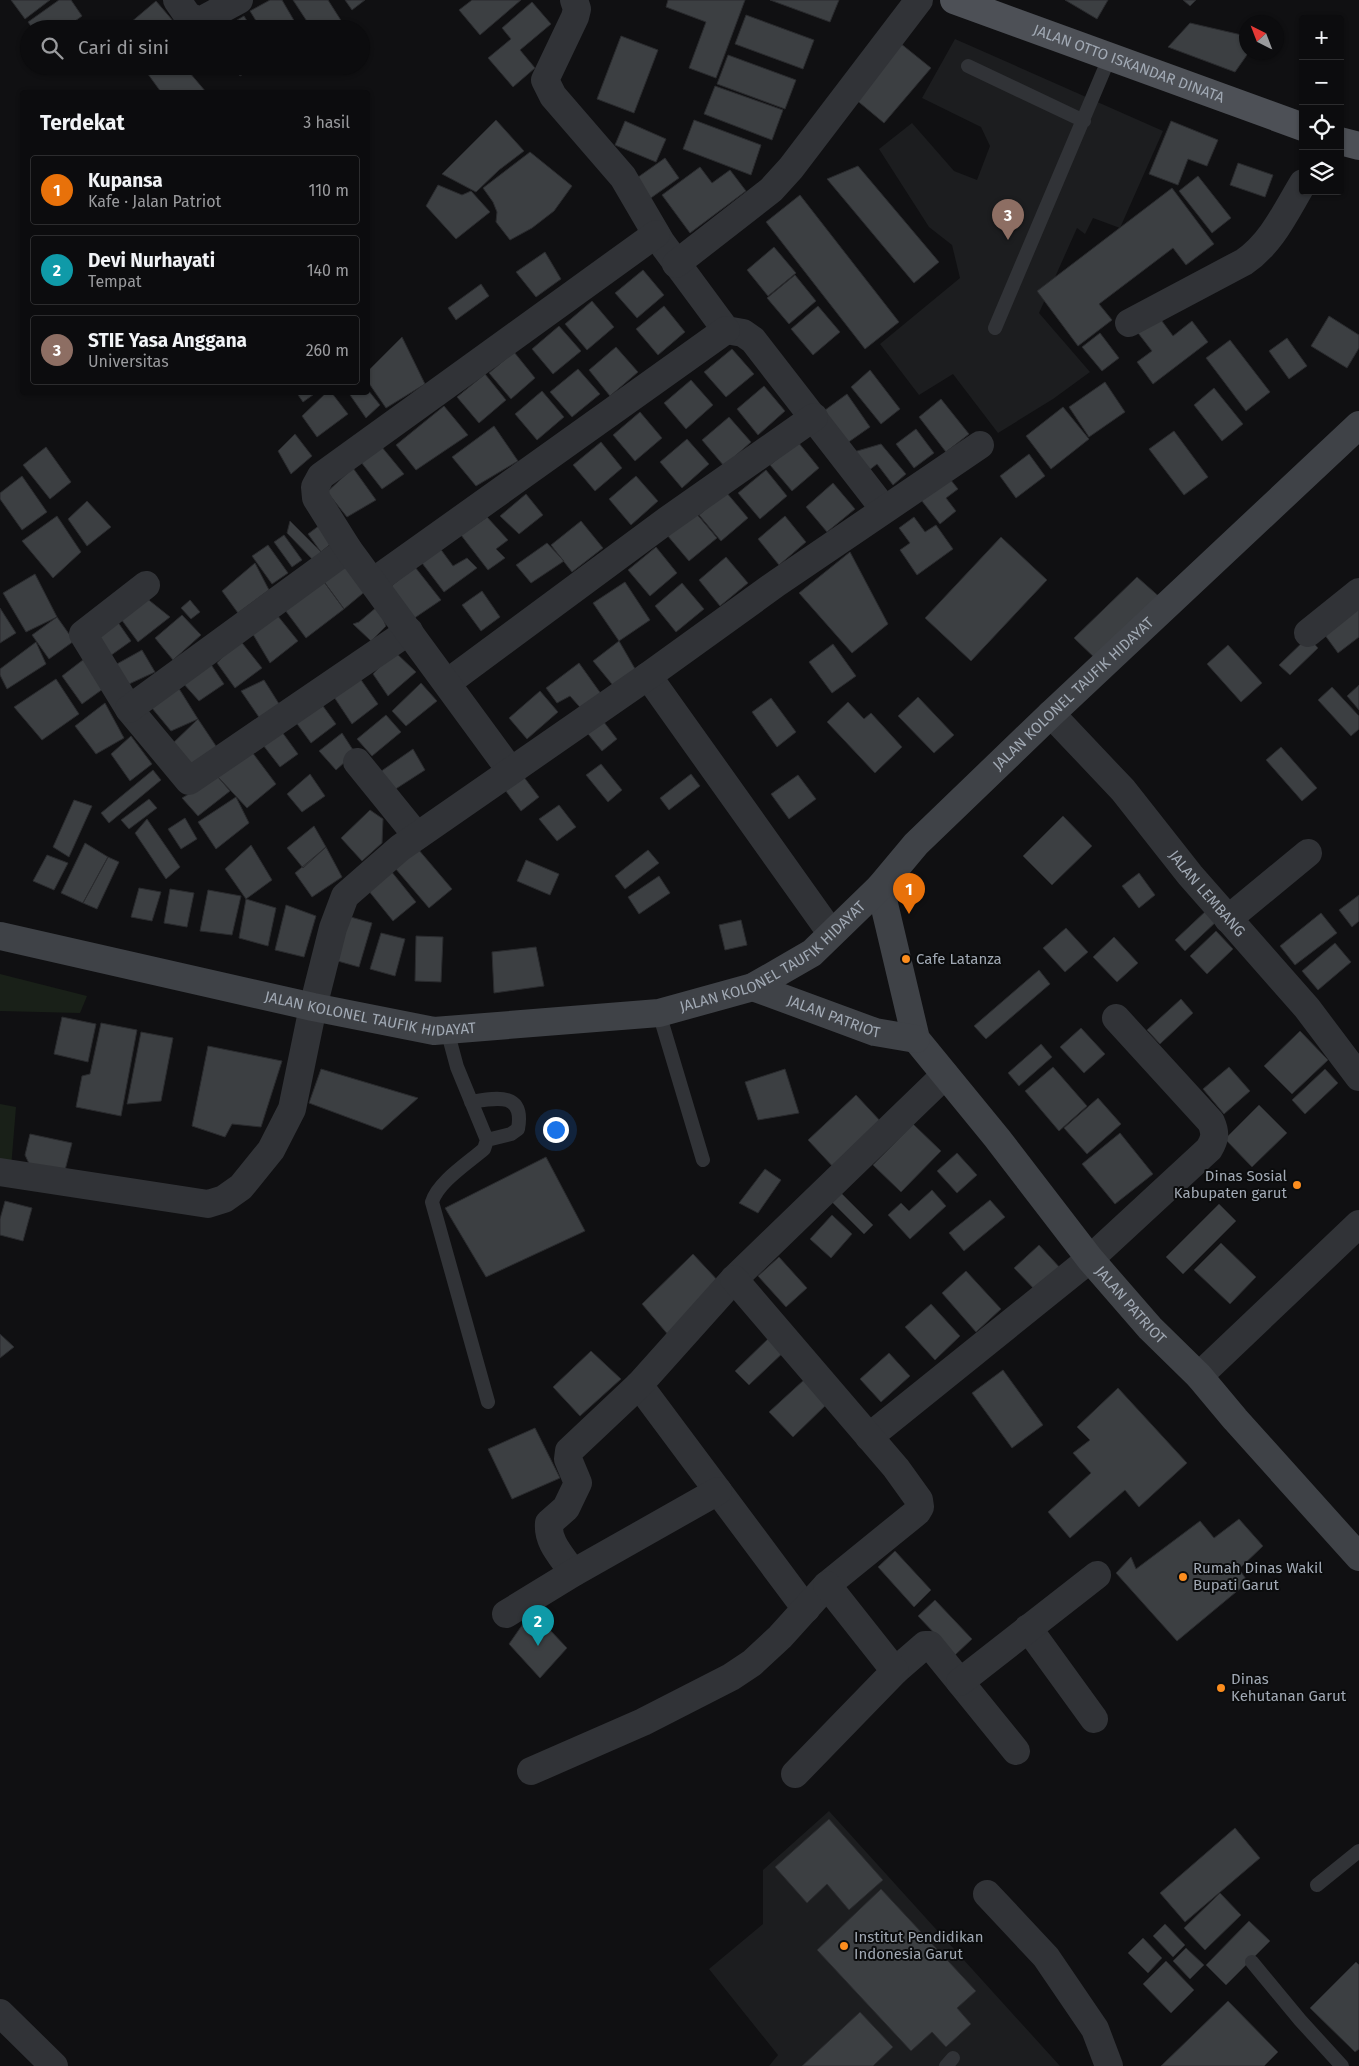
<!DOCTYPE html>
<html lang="id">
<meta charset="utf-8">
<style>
:root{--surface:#0c0c0e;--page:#1a1a1c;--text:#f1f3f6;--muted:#9a9b9e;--line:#2c2c2e;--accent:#0b8043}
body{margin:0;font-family:"Fira Sans",sans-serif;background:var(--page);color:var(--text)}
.controls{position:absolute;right:15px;top:15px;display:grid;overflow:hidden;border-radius:5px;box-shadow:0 1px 4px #0004}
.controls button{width:45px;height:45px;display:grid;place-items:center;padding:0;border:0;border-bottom:1px solid var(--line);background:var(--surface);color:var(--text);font:25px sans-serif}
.compass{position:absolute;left:1239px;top:15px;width:45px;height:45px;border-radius:50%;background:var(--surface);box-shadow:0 1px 4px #0004;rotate:318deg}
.you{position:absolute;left:555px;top:1129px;width:18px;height:18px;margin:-12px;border:4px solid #fff;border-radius:50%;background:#1a73e8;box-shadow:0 0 0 8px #1a73e833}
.badge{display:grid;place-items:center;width:32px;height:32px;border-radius:50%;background:var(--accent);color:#fff;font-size:16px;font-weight:700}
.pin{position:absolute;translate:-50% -41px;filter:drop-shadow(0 1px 2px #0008)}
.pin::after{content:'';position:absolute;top:26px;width:18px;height:15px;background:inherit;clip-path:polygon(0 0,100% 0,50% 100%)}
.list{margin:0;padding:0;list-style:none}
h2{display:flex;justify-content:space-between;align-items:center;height:65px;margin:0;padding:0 20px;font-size:21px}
h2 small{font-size:16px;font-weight:400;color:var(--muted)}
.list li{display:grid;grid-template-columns:32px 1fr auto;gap:15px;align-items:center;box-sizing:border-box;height:70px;margin:0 10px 10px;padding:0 10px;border:1px solid var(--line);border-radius:5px}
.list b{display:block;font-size:19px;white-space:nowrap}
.list p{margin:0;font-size:16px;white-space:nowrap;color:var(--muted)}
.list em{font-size:16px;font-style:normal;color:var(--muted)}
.icon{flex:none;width:28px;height:28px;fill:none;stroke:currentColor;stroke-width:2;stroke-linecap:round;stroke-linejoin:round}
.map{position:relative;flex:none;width:1359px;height:2066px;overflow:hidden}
.search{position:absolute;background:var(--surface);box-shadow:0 1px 4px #0004;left:20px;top:20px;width:350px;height:55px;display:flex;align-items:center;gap:12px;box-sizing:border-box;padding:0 18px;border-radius:28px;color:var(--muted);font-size:19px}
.panel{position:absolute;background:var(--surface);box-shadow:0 1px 4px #0004;left:20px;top:90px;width:350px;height:305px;border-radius:5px}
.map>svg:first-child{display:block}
.built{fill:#1c1d1f}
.green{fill:#192018}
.building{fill:#3c3f42;stroke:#2a2b2e}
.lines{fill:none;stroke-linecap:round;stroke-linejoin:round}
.service{stroke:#313337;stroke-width:14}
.minor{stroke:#313337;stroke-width:28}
.secondary{stroke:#3f4247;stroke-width:28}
.primary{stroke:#4d5056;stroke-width:28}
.poi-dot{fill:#fc8d1e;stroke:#0b0c0d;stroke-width:2}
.labels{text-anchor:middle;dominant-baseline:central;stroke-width:4;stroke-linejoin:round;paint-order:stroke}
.street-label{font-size:15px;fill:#a1a9b4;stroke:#0b0c0d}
.poi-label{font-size:15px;fill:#a1a9b4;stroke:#0b0c0d;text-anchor:start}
</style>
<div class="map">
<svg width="1359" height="2066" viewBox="0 0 1359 2066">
<rect width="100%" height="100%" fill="#101012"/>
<path class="built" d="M955,39L1163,131L1120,228L1093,218L1085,234L1077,228L1039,313L1090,372L1053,399L998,433L953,374L919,395L880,344L960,278L952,245L929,227L879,149L912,123L954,171L977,180L990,146L981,127L922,98Z
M829,1811L1060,2066H769L778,2055L709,1969L763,1924V1870Z"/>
<path class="green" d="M0,974L87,996L80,1013L0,1011Z
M0,1104L16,1107L11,1168H0Z"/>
<path class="building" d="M11,0H50L25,19Z
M59,0H71L82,16L64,29H33L28,22Z
M270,0H282L299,29H261L250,11Z
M293,0H328L342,22L331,29H312Z
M345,0H365L352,10Z
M472,0H521L480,35L459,10Z
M668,0H745L716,78L689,68L706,22L666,7Z
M770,0H839L830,22Z
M1065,0H1108L1097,19Z
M1183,0H1196L1190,6Z
M156,1L180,29H123Z
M532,2L551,24L520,50L535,68L513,87L488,58L511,39L502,28Z
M746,15L814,40L803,69L735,44Z
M244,16L252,29H222Z
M1190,23L1246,36V52H1249L1235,72L1168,47Z
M621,36L658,50L634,113L597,99Z
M900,43L931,68L884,123L854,98Z
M728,55L796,80L785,109L717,84Z
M149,66H184L206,92H161L145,70Z
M234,66H257L240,76Z
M715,86L783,110L772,140L704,114Z
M496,120L524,151L499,170L476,192L442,174Z
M694,120L761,145L751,175L683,149Z
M625,121L666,139L656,162L615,145Z
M1171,121L1218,140L1207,166L1188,159L1178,185L1149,174Z
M530,152L572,186L554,211L532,228L510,240L496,222L497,212L493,202L483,188Z
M665,158L679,178L648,200L634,180Z
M1238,163L1273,175L1265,197L1230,185Z
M858,166L939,262L914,283L827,179Z
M700,167L712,183L730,170L746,191L690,233L662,195Z
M1198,176L1231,218L1212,233L1179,191Z
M438,185L462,195L471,191L490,212L456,239L426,206Z
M1172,188L1214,244L1186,265L1173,248L1099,304L1112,320L1078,346L1037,291Z
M800,195L899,322L865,349L766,222Z
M774,247L796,273L768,296L747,270Z
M545,252L561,279L536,297L516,272Z
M643,270L664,295L637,318L615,293Z
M795,275L816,301L789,324L767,298Z
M481,284L489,296L456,320L448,308Z
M592,301L614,327L587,350L565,324Z
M664,306L685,332L658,355L636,329Z
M818,306L840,332L813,355L791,329Z
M1156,313L1173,336L1192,321L1208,342L1153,384L1137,362L1152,351L1135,329Z
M1329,316L1359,335V348L1347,368L1311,346Z
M559,326L581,351L553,374L532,349Z
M1100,333L1119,358L1102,371L1082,347Z
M402,337L425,384L386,408L368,382V371Z
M1287,338L1307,366L1289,379L1269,351Z
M1230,340L1270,392L1246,411L1206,358Z
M616,347L638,372L610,396L589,370Z
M732,349L754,374L726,397L704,372Z
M514,352L535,378L511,399L489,373Z
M578,369L600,394L572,417L550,392Z
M870,370L900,409L881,424L851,387Z
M485,374L506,400L479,423L457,397Z
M691,380L713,405L686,429L664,403Z
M1105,382L1125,412L1089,437L1069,407Z
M764,386L785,411L758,435L737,409Z
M1214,388L1243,424L1222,441L1194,405Z
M368,390L380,405L366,418L348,392H368Z
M542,391L564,417L537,440L515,414Z
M296,392H317L303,402Z
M327,392H331L348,414L317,437L302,416Z
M847,394L870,427L840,448L817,416Z
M941,399L969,434L946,452L919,417Z
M444,406L468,435L416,470L396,445Z
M1063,407L1089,439L1051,469L1026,436Z
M640,412L662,438L635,461L613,435Z
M729,417L751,442L724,466L702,440Z
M494,426L518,461L476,486L452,457Z
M916,429L934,453L914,468L896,444Z
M1174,431L1208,477L1184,495L1149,449Z
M295,434L312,456L291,474L278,451Z
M687,439L709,464L682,488L660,462Z
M601,442L622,468L595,491L573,465Z
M798,442L819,468L792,491L770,465Z
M881,444L906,474L893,485L877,464L863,475L847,454Z
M381,446L404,474L382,489L361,462Z
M46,447L71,482L50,499L23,465Z
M1029,454L1045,476L1016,498L1000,476Z
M353,468L376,500L347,517L327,492Z
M766,470L787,496L760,519L738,493Z
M946,474L958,489L946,498L956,511L940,524L918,496Z
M22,476L47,512L22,530L0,499V493Z
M636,476L658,501L631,525L609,499Z
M833,483L855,509L827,532L806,507Z
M726,492L748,518L721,541L699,515Z
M526,494L543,515L519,534L500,516Z
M87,501L111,527L87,546L68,519Z
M695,512L717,538L689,561L667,535Z
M57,516L81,552L53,578L22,541Z
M785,516L806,542L779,565L758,539Z
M487,517L508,540L496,549L505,558L488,570L461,535Z
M914,517L925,532L936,525L953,549L917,575L900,550L910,543L899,528Z
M290,521L321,552L314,561L287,533Z
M581,521L603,548L572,572L551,545Z
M320,525L333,542L321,552L308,534Z
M284,535L302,560L292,567L274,542Z
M1001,537L1047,580L971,661L925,618Z
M547,543L564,561L531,583L516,565Z
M268,545L288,573L272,584L252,556Z
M439,547L453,566L467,558L477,568L444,592L422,563Z
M656,547L677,573L650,596L628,570Z
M850,552L888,624L852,653L799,593Z
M726,557L748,583L720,606L699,580Z
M345,562L368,589L344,609L322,579Z
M255,563L269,590L238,613L222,591Z
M415,567L441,600L413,619L390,587Z
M35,574L57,617L26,632L3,593Z
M1137,577L1163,600L1099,662L1074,638Z
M322,579L344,609L306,638L285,610Z
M625,582L650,620L619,641L593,603Z
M682,583L704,609L676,632L655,606Z
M482,591L500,617L481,631L462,605Z
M140,593L170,617L138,642L121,619Z
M1359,596V637L1338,653L1319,627Z
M190,600L200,612L191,619L181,608Z
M378,606L386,626L371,641L353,624L359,622Z
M0,608L16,633L0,643Z
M273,610L298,641L270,663L251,631Z
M182,615L201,635L173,660L155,638Z
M57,617L74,641L49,659L32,635Z
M115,618L131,641L110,656L98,635Z
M1308,637L1318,648L1290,675L1279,665Z
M239,639L262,668L235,688L217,663Z
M619,641L638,674L616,689L593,661Z
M36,642L46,664L7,689L0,675V669Z
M833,644L856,676L832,693L809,662Z
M1228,645L1262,683L1241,702L1207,664Z
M142,650L155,672L129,684L115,665Z
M394,651L416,672L388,696L373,674Z
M88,656L107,686L82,704L62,676Z
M208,660L224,684L199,701L182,682Z
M579,663L604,698L586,714L570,696L557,703L546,688Z
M359,677L378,704L352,724L334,697Z
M56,679L79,714L42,740L14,707Z
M173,679L198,719L171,731L147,702Z
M264,680L281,707L263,723L241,691Z
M421,683L437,701L406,726L392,711Z
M1359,685V710L1347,696Z
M1332,687L1359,716V729L1351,736L1318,700Z
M540,691L558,712L527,739L509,718Z
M918,697L954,735L934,753L898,716Z
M771,698L796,732L777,747L752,712Z
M848,702L864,719L871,713L902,747L875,773L827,722Z
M105,703L124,738L96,754L75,726Z
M323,706L336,724L311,743L295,721Z
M386,715L401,732L372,756L357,739Z
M600,717L617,739L602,751L584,729Z
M198,719L218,749L191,772L171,745Z
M282,732L298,754L280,767L263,745Z
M342,733L355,753L336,770L319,751Z
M131,736L152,764L130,781L111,754Z
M1281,747L1317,788L1302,801L1266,760Z
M249,748L276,784L247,808L218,777Z
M413,749L425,770L394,790L380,772Z
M601,764L622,790L608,802L586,775Z
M153,770L161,780L109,823L101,813Z
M520,772L539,797L521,811L502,786Z
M310,774L325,796L302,812L287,794Z
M691,774L700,786L669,810L660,798Z
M798,775L816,799L789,819L771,794Z
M218,777L230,791L198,816L182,798Z
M236,797L249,823L216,849L198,822Z
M149,799L157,808L129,829L121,820Z
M74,800L92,806L69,857L53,847Z
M559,805L576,827L557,841L539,819Z
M370,810L383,819L382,843L362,861L341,838Z
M1063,816L1092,846L1052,885L1023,856Z
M185,818L197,839L181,849L168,829Z
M147,819L180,867L166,879L135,833Z
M314,826L326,847L303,868L287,848Z
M85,843L108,857L83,903L61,893Z
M251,845L272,880L246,899L225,869Z
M326,847L342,877L312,897L295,873Z
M418,849L452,889L429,908L395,868Z
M648,850L659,863L625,889L615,876Z
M47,855L68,863L54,890L33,881Z
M108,857L119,862L97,909L83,903Z
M526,860L559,874L550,895L517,881Z
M391,871L416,902L393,921L368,890Z
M1139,873L1155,895L1139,908L1122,886Z
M659,876L670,893L639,914L628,897Z
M139,888L161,892L152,921L131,917Z
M170,889L194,893L187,927L164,923Z
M208,890L241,896L232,935L200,931Z
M1359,895V921L1352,927L1339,910Z
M246,899L276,908L268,946L239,938Z
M286,905L316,916L304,957L275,950Z
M1208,909L1218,920L1185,951L1175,940Z
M1321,913L1337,933L1295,965L1280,946Z
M347,916L372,923L359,967L334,960Z
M741,920L747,945L725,950L719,925Z
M1066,928L1088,952L1065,972L1043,948Z
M1216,931L1233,949L1207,974L1190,956Z
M381,933L405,939L395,976L370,969Z
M416,936L443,937L441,982L415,981Z
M1114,937L1138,963L1117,982L1093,957Z
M1335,943L1351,962L1318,990L1302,971Z
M536,947L544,986L494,993L492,952Z
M1039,970L1050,984L986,1039L974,1026Z
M1181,999L1193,1013L1160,1044L1147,1030Z
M62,1017L96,1024L88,1062L54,1054Z
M101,1023L137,1030L121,1116L76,1107L82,1076L90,1074Z
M1081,1028L1105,1054L1084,1073L1060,1047Z
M1300,1031L1328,1060L1292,1094L1264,1066Z
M141,1032L173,1038L161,1101L127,1104Z
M1041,1044L1052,1057L1019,1086L1008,1073Z
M208,1046L282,1061L261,1127L232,1124L225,1137L192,1126Z
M1053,1067L1087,1106L1059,1131L1025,1091Z
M1229,1067L1250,1091L1224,1114L1203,1089Z
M321,1069L418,1098L382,1130L309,1103Z
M785,1069L799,1113L758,1120L745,1082Z
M1325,1069L1338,1083L1305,1114L1292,1100Z
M856,1095L883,1124L835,1169L808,1140Z
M1098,1098L1121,1124L1087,1154L1064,1128Z
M1259,1105L1287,1133L1252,1167L1225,1139Z
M913,1124L941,1151L901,1192L873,1165Z
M1120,1133L1153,1174L1115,1204L1082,1164Z
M30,1134L72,1143L63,1178L33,1172L25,1155Z
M957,1153L977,1175L957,1193L937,1171Z
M546,1157L585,1231L486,1277L445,1208Z
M765,1169L781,1180L758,1213L739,1203Z
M838,1190L873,1225L864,1234L829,1199Z
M932,1190L946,1206L910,1239L888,1215L901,1203L909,1211Z
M990,1200L1005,1217L964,1251L949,1233Z
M5,1201L32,1208L23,1241L0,1235V1219Z
M1219,1204L1236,1221L1183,1274L1166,1257Z
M832,1215L852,1234L831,1258L810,1239Z
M1221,1243L1256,1277L1230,1304L1194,1270Z
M1039,1245L1062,1270L1037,1292L1014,1268Z
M693,1254L721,1284L670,1337L642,1304Z
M779,1257L807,1288L786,1307L758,1276Z
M966,1271L1001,1309L976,1332L942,1293Z
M931,1304L960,1336L935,1360L905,1327Z
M0,1334L14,1347L0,1358Z
M773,1334L787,1349L749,1385L735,1371Z
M591,1351L621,1379L580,1416L553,1387Z
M889,1353L910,1376L881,1402L860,1379Z
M1003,1370L1043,1425L1012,1448L972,1393Z
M805,1379L828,1403L793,1437L769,1412Z
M1118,1388L1187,1463L1139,1507L1125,1490L1070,1538L1048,1512L1091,1473L1073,1453L1090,1440L1077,1427Z
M535,1428L560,1478L512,1499L488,1449Z
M1239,1519L1263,1546L1239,1569L1248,1582L1177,1641L1116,1573L1131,1557L1136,1569L1200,1521L1214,1538Z
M895,1551L931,1590L914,1607L878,1567Z
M935,1600L972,1639L955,1655L918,1616Z
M532,1611L567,1648L540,1678L509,1644Z
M829,1819L883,1880L849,1910L827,1884L807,1903L775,1867Z
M1235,1828L1260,1858L1185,1922L1160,1893Z
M881,1889L976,1991L957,2008L971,2024L946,2047L932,2032L911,2051L817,1950Z
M1220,1893L1241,1915L1205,1950L1184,1928Z
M1249,1921L1270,1941L1226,1985L1206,1965Z
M1165,1924L1185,1945L1173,1957L1153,1936Z
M1143,1938L1162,1958L1148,1973L1128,1953Z
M1186,1948L1204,1965L1190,1979L1173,1961Z
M1166,1961L1194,1990L1171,2013L1143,1984Z
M1356,1962L1359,1965V2049L1355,2052L1310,2008Z
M1228,2001L1278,2052L1264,2066H1161Z
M860,2012L893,2047L873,2066H802Z"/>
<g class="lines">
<path class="service" d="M968,66L1084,121
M995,328L1110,56
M659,1013L703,1160
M447,1030L457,1067L487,1140L484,1149C468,1163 438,1182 432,1202L488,1402
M471,1102C495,1098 525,1091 518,1129L511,1134L487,1140
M1317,1885L1359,1851
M1252,1962L1300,2020L1342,2066
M946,2066L953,2058"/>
<g class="minor">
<path d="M177,0L188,16L200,21L239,0"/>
<path d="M574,0L577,9L575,17L545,80L553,96L623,177L661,242L726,330L743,333L753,340L884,509"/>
<path d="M676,264L771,190L791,168L919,0"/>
<path d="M1129,323L1244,262C1272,243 1286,211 1303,183"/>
<path d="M373,582L726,330"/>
<path d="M146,585L83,634L129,709L189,781L409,631"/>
<path d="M1308,633L1359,592"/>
<path d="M648,676L831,933"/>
<path d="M447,683L666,521L814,417"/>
<path d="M129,709L348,549"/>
<path id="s1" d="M1051,714L1123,790L1190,875L1307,1008L1359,1077"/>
<path d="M357,762L417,836"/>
<path d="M510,770L348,549L316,498L315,487L321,476L656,234"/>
<path d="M1228,919L1308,853"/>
<path d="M0,1172L208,1204L224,1199L241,1187L271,1150L292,1109L313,1007L333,928L345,896L400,848L648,676L777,583L980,445"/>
<path d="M1199,1376L1359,1224"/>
<path d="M639,1385L806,1609"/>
<path d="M869,1437L1090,1259L1209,1149C1215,1139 1216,1133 1211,1122L1116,1018"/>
<path d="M573,1573C563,1557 547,1543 549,1523L566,1508L578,1483L568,1459L569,1451L639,1385L734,1279L945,1075"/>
<path d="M506,1614L573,1573L718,1491"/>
<path d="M1028,1628L1094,1719"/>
<path d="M895,1671L925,1645H930L1016,1751"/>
<path d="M960,1682L1097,1575"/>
<path d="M531,1771L643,1722L731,1677L752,1663L780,1637L827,1585L917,1512L920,1507L919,1500L896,1468L734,1279"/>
<path d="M795,1774L895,1671L827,1585"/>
<path d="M987,1894L1046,1957L1095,2029L1109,2066"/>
<path d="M0,2013L54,2066"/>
</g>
<g class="secondary">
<path id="s2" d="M880,887L916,1039L997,1138L1090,1259L1150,1328L1199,1376L1235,1419L1359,1557"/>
<path id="s3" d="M0,936L313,1007L434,1031L659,1013L753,987L812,953L880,887L916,844L1051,714L1359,425"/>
<path id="s4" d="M753,987L875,1032L916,1039"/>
</g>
<g class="primary">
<path id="s5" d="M954,0L1303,127"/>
<path d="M1340,141L1359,146"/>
</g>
</g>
<g class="poi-dot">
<circle cx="906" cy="959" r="5"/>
<circle cx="1297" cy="1185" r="5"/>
<circle cx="1183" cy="1577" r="5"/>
<circle cx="1221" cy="1688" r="5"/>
<circle cx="844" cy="1946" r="5"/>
</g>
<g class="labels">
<g class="street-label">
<text stroke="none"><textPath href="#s5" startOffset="186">JALAN OTTO ISKANDAR DINATA</textPath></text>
<text stroke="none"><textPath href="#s3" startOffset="1204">JALAN KOLONEL TAUFIK HIDAYAT</textPath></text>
<text stroke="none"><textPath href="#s1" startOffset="238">JALAN LEMBANG</textPath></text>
<text stroke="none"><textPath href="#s3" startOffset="799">JALAN KOLONEL TAUFIK HIDAYAT</textPath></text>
<text stroke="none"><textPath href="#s3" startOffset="379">JALAN KOLONEL TAUFIK HIDAYAT</textPath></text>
<text stroke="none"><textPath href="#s4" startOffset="86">JALAN PATRIOT</textPath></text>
<text stroke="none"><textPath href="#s2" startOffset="498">JALAN PATRIOT</textPath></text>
</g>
<g class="poi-label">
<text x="916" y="959">Cafe Latanza</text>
<text x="1287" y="1176" text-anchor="end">Dinas Sosial<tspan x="1287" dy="17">Kabupaten garut</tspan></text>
<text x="1193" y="1568">Rumah Dinas Wakil<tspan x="1193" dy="17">Bupati Garut</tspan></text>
<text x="1231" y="1679">Dinas<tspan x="1231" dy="17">Kehutanan Garut</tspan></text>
<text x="854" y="1937">Institut Pendidikan<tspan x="854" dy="17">Indonesia Garut</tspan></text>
</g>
</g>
</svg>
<div class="controls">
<button>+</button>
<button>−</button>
<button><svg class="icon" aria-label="locate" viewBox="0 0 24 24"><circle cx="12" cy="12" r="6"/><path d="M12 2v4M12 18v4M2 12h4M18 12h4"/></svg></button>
<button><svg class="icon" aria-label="layers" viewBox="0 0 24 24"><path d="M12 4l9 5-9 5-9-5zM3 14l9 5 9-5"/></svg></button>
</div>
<svg class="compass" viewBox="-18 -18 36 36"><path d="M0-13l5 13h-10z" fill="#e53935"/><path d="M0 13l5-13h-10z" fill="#9a9b9e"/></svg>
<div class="you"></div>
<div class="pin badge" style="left:909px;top:914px;background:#e8710a">1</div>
<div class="pin badge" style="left:538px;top:1646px;background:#0f9aa8">2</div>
<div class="pin badge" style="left:1008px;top:240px;background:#8d6e63">3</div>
<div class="search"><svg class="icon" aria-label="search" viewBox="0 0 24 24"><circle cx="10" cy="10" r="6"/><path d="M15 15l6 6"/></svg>Cari di sini</div>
<section class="panel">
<h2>Terdekat<small>3 hasil</small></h2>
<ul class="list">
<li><span class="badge" style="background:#e8710a">1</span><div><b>Kupansa</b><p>Kafe · Jalan Patriot</p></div><em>110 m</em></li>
<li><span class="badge" style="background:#0f9aa8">2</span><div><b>Devi Nurhayati</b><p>Tempat</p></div><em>140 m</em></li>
<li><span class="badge" style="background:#8d6e63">3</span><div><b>STIE Yasa Anggana</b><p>Universitas</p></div><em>260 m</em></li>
</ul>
</section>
</div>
